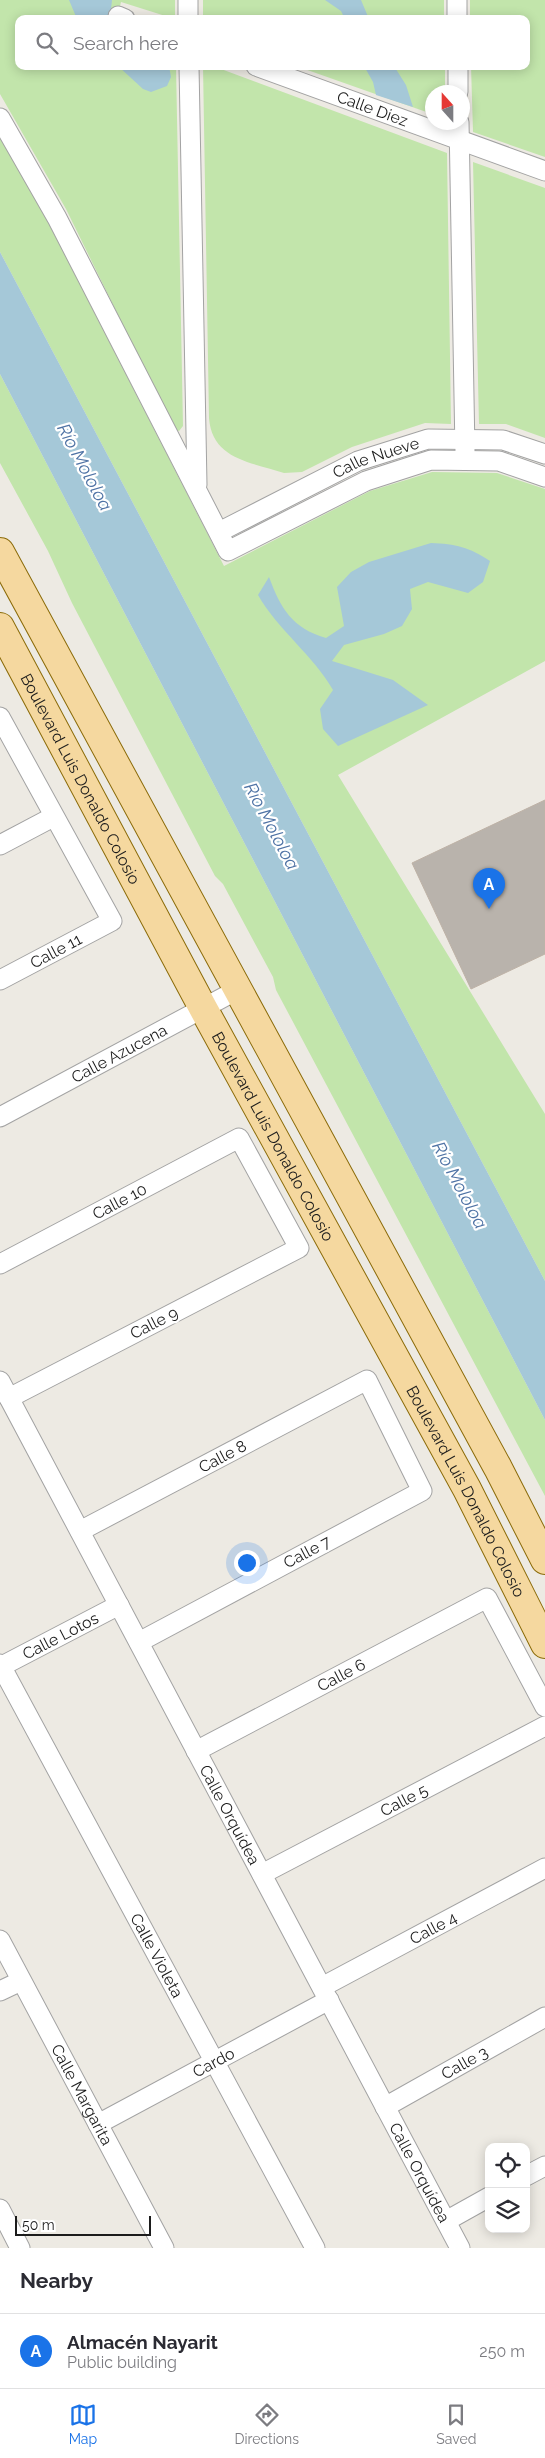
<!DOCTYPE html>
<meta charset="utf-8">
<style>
:root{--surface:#fff;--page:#f2f2f3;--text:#2b2b33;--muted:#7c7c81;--line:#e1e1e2;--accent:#1a73e8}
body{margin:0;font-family:Raleway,sans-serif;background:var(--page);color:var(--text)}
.controls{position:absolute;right:15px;bottom:15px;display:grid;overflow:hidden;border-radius:10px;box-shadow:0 2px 12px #0003}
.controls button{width:45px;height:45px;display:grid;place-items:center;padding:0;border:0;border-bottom:1px solid var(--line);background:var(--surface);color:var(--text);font:25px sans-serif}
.compass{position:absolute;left:425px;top:85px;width:45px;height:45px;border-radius:50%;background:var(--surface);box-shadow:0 2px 12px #0003;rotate:339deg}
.scale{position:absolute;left:15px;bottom:12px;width:136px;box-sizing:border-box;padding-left:5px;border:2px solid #1c1c1c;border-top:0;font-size:14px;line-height:18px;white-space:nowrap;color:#1c1c1c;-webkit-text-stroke:4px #fff;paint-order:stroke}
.you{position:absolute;left:246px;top:1562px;width:18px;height:18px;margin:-12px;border:4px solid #fff;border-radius:50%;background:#1a73e8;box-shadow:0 0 0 8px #1a73e833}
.badge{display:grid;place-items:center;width:32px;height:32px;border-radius:50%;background:var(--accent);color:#fff;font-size:16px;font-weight:700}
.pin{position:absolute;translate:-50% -41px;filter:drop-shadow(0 1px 2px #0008)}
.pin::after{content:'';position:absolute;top:26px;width:18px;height:15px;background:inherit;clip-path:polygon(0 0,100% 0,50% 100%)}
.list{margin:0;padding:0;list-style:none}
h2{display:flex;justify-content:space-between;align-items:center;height:65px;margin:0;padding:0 20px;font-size:21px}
h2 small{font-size:16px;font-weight:400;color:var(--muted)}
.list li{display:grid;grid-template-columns:32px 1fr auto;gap:15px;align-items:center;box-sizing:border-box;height:75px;padding:0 20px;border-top:1px solid var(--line)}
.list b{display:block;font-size:19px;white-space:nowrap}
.list p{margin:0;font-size:16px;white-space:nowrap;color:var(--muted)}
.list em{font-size:16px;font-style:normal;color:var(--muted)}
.icon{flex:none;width:28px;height:28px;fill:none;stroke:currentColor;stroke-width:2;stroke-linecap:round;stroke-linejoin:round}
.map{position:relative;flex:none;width:545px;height:2248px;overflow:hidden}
.search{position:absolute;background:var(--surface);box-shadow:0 2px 12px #0003;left:15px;right:15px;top:15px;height:55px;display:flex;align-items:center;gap:12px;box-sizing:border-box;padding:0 18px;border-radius:10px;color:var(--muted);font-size:19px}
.sheet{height:140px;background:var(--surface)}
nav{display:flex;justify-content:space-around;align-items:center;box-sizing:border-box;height:70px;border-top:1px solid var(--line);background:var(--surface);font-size:14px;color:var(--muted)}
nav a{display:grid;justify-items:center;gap:2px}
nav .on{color:var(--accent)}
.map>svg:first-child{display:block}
.grass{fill:#c2e5ab}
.water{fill:#a5c8d8}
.building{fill:#b9b3ac;stroke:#beb2a6}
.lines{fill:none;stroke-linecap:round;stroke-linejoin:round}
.minor-casing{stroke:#a3a3a3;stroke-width:21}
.primary-casing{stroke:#8b6b09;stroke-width:30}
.minor{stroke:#fff;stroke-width:19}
.primary{stroke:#f5d89f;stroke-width:28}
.labels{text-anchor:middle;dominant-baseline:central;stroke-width:4.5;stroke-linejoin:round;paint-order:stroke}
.street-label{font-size:16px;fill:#1c1c1c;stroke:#fff}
.water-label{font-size:18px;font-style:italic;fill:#4f73a5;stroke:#fff}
</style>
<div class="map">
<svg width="545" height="2248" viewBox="0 0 545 2248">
<rect width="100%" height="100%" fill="#edeae3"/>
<path class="grass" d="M0,0H175V19L121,2L117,19H19V66H176L183,426L179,431L174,429L66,209L0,94Z
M203,0H444V19H203Z
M470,0H545V157L473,132L471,66H526V19H470Z
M203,66H213L447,153L451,424L425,423L352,447L302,472L284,473C250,462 212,459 209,418Z
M296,66H445V92H432V114Z
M0,136L48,222L224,566L370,491L432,472L497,473L545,489V661L338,775L545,1114V1281L0,252Z
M473,162L545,188V438L506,424H479Z
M0,374L545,1420V1496L276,990L273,977L223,884L215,876L72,603L48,551L0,463Z"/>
<path class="water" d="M69,0H112L110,19H77Z
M325,0H361L369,19H345L341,11Z
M118,66H169L171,77L167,86L151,92L143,89Z
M364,66H394L406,85L413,107L376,95L373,82Z
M0,252L545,1281V1420L0,374Z
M431,543C456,544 469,547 490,561L483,582L468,593L428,582L410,589L412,609L402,626L384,634L344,645L332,661L393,680L428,705L338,746L323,729L320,709L333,690C313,655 278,630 258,595L269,577C281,609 292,628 326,638L344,626L337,587L351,572L369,562Z"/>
<path class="building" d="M545,800V954L471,989L412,863Z"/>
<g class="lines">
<g class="minor-casing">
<g id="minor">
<path d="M188,0V19"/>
<path d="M457,0V19"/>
<path d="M118,16L125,19"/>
<path d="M189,66L197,485"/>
<path id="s1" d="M256,66L545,171"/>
<path d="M458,66V92"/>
<path d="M0,118L57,218L228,551L366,481L431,460L499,461L545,477"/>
<path d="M459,122L465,451"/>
<path id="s2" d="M219,532L358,461L428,439L503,440L545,454"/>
<path d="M0,717L112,921L0,980"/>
<path d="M0,845L53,817"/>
<path id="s3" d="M0,1117L239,989"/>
<path id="s4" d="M0,1264L239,1138L299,1248L9,1398"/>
<path id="s5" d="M0,1381L460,2248"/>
<path id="s6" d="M80,1531L367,1380L422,1491L139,1642"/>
<path id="s7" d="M0,1664L315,2248"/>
<path id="s8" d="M0,1667L119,1605"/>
<path id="s9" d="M196,1751L487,1598L545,1707"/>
<path id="s10" d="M262,1874L545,1726"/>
<path id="s11" d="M0,1940L164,2248"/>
<path id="s12" d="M322,1987L545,1868"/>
<path d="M0,1991L21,1981"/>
<path id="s13" d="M385,2107L545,2017"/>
<path id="s14" d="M98,2124L329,2000"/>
<path d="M526,2176L545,2166"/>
<path d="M0,2209L20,2248"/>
<path d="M446,2221L489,2197"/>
</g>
</g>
<g class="primary-casing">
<g id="primary">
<path d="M0,552L498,1468L545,1560"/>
<path id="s15" d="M0,627L203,1008L467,1489L545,1644"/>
</g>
</g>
<use href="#minor" class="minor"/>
<use href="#primary" class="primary"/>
</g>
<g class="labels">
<g class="street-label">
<text stroke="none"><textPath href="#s1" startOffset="124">Calle Diez</textPath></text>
<text stroke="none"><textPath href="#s2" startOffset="174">Calle Nueve</textPath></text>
<text stroke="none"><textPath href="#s15" startOffset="172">Boulevard Luis Donaldo Colosio</textPath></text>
<text transform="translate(56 951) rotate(-28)">Calle 11</text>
<text stroke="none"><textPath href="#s3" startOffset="135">Calle Azucena</textPath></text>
<text stroke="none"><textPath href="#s15" startOffset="578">Boulevard Luis Donaldo Colosio</textPath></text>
<text stroke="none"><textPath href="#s4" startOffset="135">Calle 10</textPath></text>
<text transform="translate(154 1323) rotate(-27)">Calle 9</text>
<text stroke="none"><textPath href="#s6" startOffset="161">Calle 8</textPath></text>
<text stroke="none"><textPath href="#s15" startOffset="982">Boulevard Luis Donaldo Colosio</textPath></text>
<text transform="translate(307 1552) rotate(-28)">Calle 7</text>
<text stroke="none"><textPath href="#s8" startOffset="68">Calle Lotos</textPath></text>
<text stroke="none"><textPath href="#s9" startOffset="164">Calle 6</textPath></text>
<text stroke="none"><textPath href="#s10" startOffset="160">Calle 5</textPath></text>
<text stroke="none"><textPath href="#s5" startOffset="491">Calle Orquídea</textPath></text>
<text stroke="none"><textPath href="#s12" startOffset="126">Calle 4</textPath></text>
<text stroke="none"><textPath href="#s7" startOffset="331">Calle Violeta</textPath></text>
<text stroke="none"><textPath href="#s14" startOffset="131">Cardo</textPath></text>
<text stroke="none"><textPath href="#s13" startOffset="91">Calle 3</textPath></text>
<text stroke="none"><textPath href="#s11" startOffset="175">Calle Margarita</textPath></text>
<text stroke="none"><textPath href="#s5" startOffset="896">Calle Orquídea</textPath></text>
</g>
<g class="water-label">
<text transform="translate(85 467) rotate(62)">Río Mololoa</text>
<text transform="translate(272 826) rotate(62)">Río Mololoa</text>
<text transform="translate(460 1185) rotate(62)">Río Mololoa</text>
</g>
</g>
</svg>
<div class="controls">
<button><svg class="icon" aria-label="locate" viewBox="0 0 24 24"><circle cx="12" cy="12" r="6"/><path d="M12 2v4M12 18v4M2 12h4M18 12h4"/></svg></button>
<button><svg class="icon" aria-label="layers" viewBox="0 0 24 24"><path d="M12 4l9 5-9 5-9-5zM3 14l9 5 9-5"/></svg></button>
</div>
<svg class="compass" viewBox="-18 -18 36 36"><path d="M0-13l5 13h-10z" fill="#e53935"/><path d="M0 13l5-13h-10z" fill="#7c7c81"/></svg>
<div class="scale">50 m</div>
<div class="you"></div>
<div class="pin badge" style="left:489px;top:909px">A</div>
<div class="search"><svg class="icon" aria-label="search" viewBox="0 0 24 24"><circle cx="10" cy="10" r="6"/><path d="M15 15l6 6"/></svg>Search here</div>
</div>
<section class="sheet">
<h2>Nearby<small></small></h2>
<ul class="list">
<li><span class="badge">A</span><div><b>Almacén Nayarit</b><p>Public building</p></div><em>250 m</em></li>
</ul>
</section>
<nav>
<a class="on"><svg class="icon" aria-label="map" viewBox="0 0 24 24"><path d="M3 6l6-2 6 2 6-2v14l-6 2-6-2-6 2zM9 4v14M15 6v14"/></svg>Map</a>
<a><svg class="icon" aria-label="directions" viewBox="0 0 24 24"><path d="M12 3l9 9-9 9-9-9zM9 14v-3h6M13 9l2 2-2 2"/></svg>Directions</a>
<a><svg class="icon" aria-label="saved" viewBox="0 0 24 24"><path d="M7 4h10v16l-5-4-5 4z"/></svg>Saved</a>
</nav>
